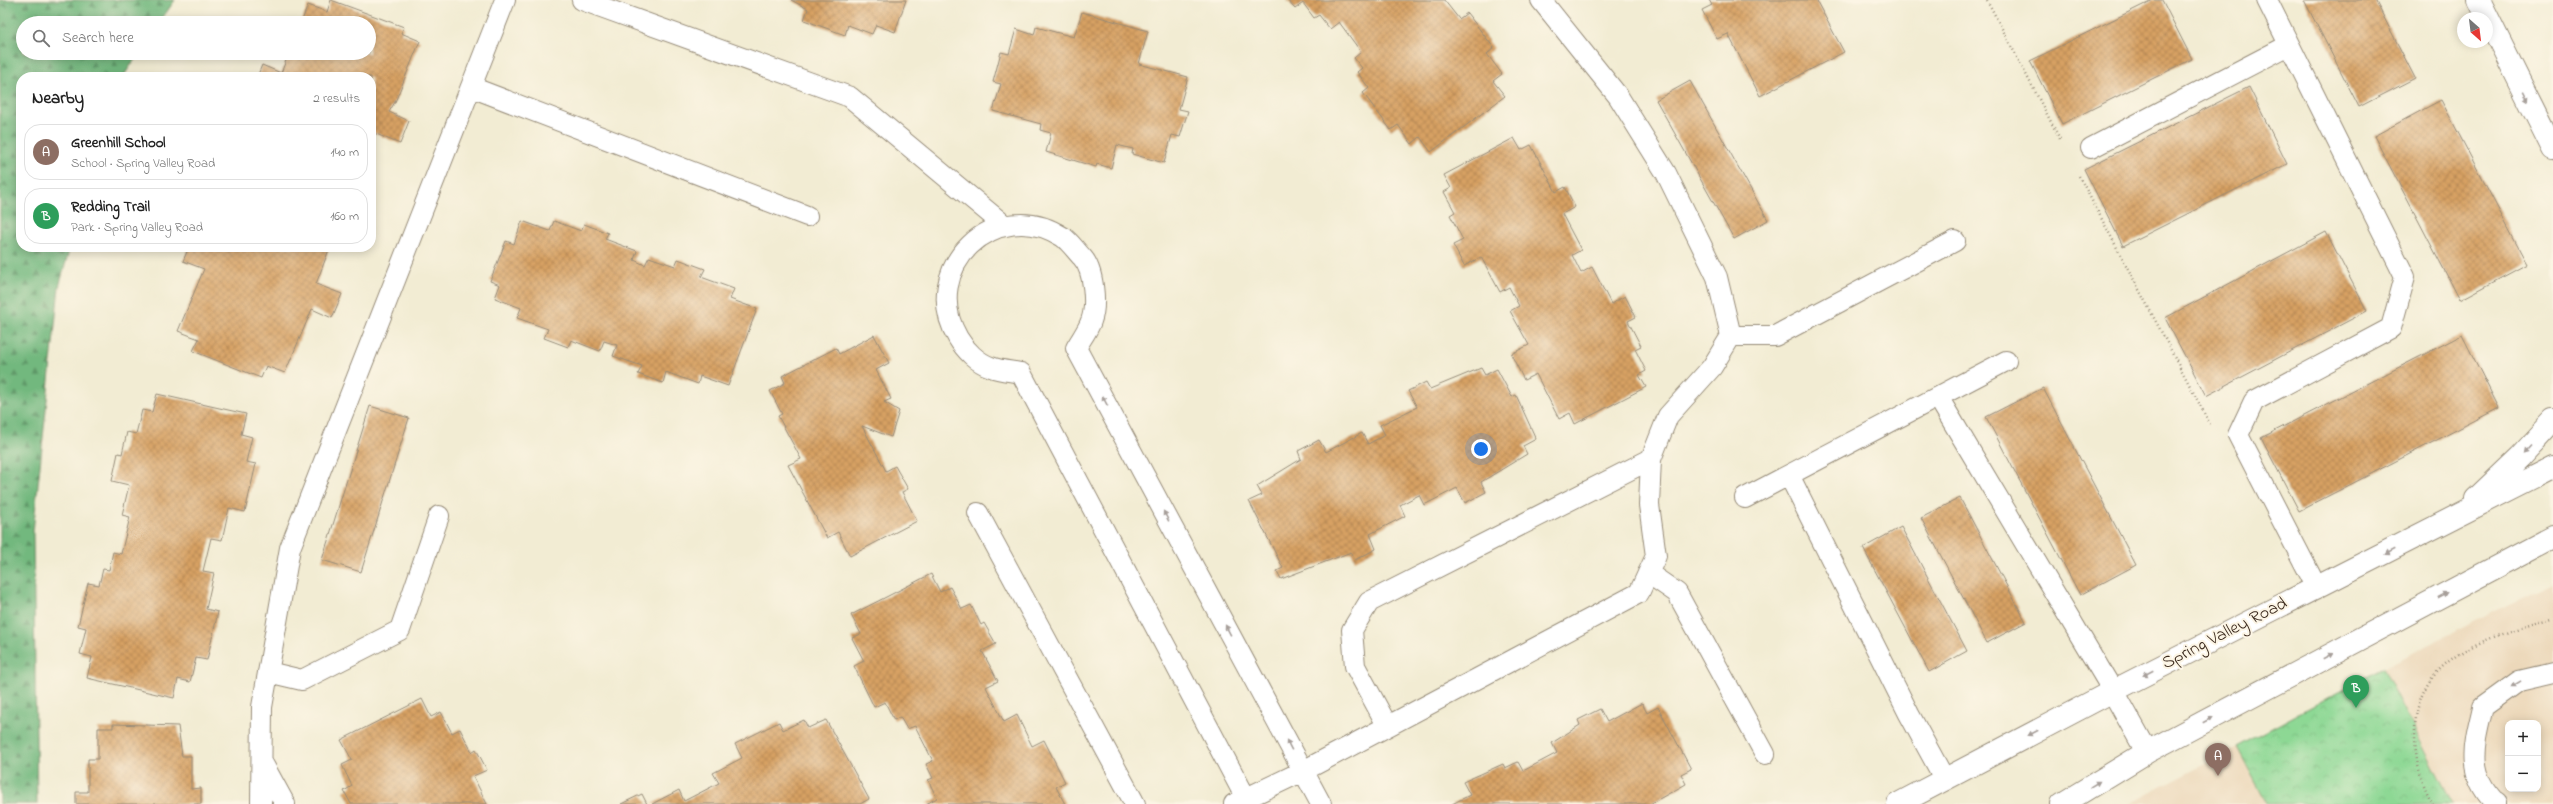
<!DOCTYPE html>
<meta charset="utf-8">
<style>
:root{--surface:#fff;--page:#f2f2f2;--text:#222;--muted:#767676;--line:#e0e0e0;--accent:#7c3aed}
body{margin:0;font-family:"Indie Flower",sans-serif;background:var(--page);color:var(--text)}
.controls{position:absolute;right:12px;bottom:12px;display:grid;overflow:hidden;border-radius:8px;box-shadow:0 2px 10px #0003}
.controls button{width:36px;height:36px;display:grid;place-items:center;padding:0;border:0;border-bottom:1px solid var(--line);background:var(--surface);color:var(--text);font:20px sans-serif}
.compass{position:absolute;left:2457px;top:12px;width:36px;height:36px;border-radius:50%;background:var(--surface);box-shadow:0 2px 10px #0003;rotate:152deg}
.you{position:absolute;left:1481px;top:449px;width:14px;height:14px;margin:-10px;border:3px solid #fff;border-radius:50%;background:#1a73e8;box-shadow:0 0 0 6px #1a73e833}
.badge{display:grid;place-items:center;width:26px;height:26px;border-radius:50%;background:var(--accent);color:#fff;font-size:13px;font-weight:700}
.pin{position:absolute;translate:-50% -33px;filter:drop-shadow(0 1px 2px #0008)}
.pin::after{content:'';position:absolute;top:21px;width:14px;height:12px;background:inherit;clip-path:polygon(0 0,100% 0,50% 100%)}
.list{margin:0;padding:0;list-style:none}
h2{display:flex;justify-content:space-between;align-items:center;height:52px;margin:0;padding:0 16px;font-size:17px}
h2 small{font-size:13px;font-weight:400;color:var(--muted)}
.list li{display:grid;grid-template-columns:26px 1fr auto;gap:12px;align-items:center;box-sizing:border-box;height:56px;margin:0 8px 8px;padding:0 8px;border:1px solid var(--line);border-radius:16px}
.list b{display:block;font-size:15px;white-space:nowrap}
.list p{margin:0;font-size:13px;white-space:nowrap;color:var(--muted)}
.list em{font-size:13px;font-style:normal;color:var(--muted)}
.icon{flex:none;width:22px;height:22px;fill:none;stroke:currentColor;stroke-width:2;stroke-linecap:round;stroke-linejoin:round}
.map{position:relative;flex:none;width:2553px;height:804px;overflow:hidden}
.search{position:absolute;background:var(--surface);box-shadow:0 2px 10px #0003;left:16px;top:16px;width:360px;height:44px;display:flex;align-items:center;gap:10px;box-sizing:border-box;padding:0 14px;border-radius:22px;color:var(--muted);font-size:15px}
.panel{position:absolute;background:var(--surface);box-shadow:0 2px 10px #0003;left:16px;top:72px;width:360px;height:180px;border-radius:16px}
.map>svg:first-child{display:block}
.built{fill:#ecd8ba;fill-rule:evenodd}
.forest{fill:url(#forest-firs);stroke:#56714e}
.park{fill:url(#park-crowns);stroke:#648159}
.building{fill:url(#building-cross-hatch)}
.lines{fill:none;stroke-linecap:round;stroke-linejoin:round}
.service-casing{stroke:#968b78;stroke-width:22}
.pedestrian-casing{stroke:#968b78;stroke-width:24}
.secondary-casing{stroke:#968b78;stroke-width:24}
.path{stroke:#968b78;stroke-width:2.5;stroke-dasharray:1 3;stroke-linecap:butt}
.service{stroke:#fff;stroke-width:20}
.pedestrian{stroke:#fff;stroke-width:22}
.secondary{stroke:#fff;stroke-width:22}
.oneway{fill:#a79f9a}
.labels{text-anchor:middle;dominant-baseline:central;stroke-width:4;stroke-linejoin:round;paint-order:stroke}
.street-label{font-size:18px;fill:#3b2a1e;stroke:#fcf5e5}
</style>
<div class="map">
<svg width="2553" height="804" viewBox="0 0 2553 804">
<defs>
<pattern id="forest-firs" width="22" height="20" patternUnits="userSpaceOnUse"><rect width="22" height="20" fill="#72b87e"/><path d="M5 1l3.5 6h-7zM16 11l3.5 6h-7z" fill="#5f9667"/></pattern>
<pattern id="park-crowns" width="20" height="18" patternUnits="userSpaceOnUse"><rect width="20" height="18" fill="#8dd894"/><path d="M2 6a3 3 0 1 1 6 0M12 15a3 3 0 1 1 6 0" fill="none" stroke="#7bba7f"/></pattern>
<pattern id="building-cross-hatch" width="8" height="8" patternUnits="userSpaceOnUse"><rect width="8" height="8" fill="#d7a163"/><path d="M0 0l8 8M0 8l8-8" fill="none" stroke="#b08351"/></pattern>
</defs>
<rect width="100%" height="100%" fill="#fcf5e5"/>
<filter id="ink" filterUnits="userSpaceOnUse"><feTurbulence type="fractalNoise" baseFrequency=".025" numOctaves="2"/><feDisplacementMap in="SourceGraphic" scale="8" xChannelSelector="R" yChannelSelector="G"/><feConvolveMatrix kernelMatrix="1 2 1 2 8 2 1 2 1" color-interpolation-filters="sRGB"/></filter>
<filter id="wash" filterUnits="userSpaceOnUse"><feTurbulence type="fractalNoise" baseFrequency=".012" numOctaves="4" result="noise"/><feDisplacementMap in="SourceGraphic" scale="16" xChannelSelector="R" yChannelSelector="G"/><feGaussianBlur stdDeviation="0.9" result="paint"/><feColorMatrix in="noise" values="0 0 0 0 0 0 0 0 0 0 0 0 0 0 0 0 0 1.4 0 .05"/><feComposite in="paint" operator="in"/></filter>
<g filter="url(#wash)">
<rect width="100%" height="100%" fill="#f2ecd3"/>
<path class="built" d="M2553,582V804H2453L2383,668ZM2508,723H2538V789H2508Z
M2237,747L2267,804H2129Z"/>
<path class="forest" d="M0,0H175L159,23H23V53H139L123,77H21V247H70L59,287L33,532L37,804H0Z"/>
<path class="park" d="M2383,668L2453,804H2267L2237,747Z"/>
<g id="blocks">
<path class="building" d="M331,0L404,27L401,33L420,41L395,102L389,112L409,121L400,144L374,133L371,142V77H257L262,65L281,73L289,53H369V23H301L308,5L327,12Z
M791,0H906L895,32L876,25L872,34L848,25L845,35L804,20L808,9Z
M1287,0H1444L1459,19L1467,13L1494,48L1487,54L1502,74L1493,81L1505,96L1431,152L1420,137L1412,144L1398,125L1391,130L1363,93L1369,88L1357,72L1362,68L1354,58L1361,52L1339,22L1330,29L1319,15L1314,18L1303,3L1295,9Z
M1709,0H1816L1844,52L1760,96L1728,34L1717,39L1702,10L1712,5Z
M2153,0H2162L2192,59L2062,124L2030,61Z
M2304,0H2375L2415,78L2359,107Z
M1082,12L1148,31L1139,64L1188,77L1179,109L1188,111L1180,137L1172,135L1164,163L1132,154L1133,149L1117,145L1111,168L1097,164L1096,167L1046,152L1051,133L1040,130L1041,124L993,111L1001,84L993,82L1001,52L1009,54L1016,29L1034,35L1036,27L1074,37Z
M1690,81L1768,220L1734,239L1656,100Z
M2249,87L2287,164L2123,246L2084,169Z
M2441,100L2527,264L2460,300L2374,136Z
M1514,138L1521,150L1531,145L1556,192L1565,187L1575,207L1562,214L1581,250L1572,255L1581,273L1592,267L1611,304L1625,296L1636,317L1628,321L1641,346L1635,349L1646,371L1639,375L1646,387L1575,424L1570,413L1559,419L1536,374L1524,380L1511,354L1529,345L1510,311L1519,306L1509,287L1500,292L1481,257L1464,266L1453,245L1463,240L1450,215L1455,212L1444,192L1451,188L1444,175Z
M522,221L550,231L554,221L581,231L584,224L608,233L605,239L637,251L634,260L645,265L649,257L675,266L678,259L705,269L701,277L734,289L730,299L757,309L728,386L700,376L698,384L666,372L663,383L638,374L642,366L613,356L617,345L604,341L600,351L571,340L568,347L544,338L548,329L517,318L521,308L495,298L500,285L490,281L506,241L514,244Z
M2326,232L2367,311L2206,396L2165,318Z
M189,247H330L316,284L342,294L332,318L312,309L285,373L266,366L261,378L193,351L199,339L178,331L204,269L183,261Z
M874,335L889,363L876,370L891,399L884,402L899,411L891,437L862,426L886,471L895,466L908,489L902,492L917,521L850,556L838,532L827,538L788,465L801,459L778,416L782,414L770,391L785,383L782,376L836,348L839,354Z
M2462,335L2499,408L2299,511L2261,438Z
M1481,368L1485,375L1497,369L1512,397L1516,395L1536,439L1523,446L1527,454L1481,482L1486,492L1465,503L1457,488L1424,505L1419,495L1400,505L1405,516L1370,534L1376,549L1355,560L1351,552L1281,579L1277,571L1283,568L1249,501L1262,495L1257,486L1301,459L1298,451L1319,440L1326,452L1362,433L1368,444L1385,435L1380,425L1417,407L1408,391L1426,382L1430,389Z
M2043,388L2136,565L2080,595L1986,417Z
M157,394L246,414L241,434L252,437L246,462L256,464L245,512L229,508L222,540L211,538L203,571L214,573L206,609L218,612L207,660L196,658L190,682L178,679L174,698L87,678L92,657L80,654L86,628L78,626L88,583L99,585L103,569L109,570L113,552L121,554L130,517L122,515L129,485L112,481L118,453L122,454L127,432L136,434L142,410L152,412Z
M370,406L409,418L361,572L322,560Z
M1960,498L2026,622L1987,643L1921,518Z
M1901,527L1967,651L1929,672L1863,548Z
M931,574L940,592L950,587L962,609L971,605L981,625L984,623L996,644L982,651L998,681L986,687L1004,722L1017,715L1032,746L1044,740L1065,782L1056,787L1065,804H926L937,798L928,780L933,778L926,764L933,761L915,726L907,729L900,717L894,720L885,702L874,707L854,666L864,661L852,638L861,634L851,615Z
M422,699L431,717L441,712L452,733L460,729L472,752L476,749L487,770L473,776L487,804H351L344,791L352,786L342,765L352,760L341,740Z
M1642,703L1647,713L1658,707L1691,769L1681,774L1686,784L1650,804H1452L1470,795L1463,782L1503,764L1505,768L1518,762L1523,771L1557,753L1552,743L1580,725L1578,720L1600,709L1607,722Z
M804,720L808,728L826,720L869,799L860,804H652L679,790L684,801L719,783L713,773L742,758L735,744L779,722L783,730Z
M113,724L178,726L182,756H191V789L201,788V804H76V792H88V759H98V728H113Z
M642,794L647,804H621Z"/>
</g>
</g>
<g filter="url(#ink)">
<use href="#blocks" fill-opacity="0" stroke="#968b78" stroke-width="1"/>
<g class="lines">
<g class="service-casing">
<path id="service" d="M582,0L850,97L1004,225
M2267,0L2405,277L2391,328L2254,401L2238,435L2317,588
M471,87L807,216
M2091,148L2289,45
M1731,336H1775L1955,241
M1938,397L2113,691
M1789,475L1909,714L1945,780
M1745,498L2006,361
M978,513L1135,804
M1648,573L1677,593L1765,754
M268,672L302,680L400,630L439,516
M1387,725L1355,666L1352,630L1369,602L1651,459
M262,762L285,804
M261,804L262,707L290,548L505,0
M1234,804L1303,771L1639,593L1656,556L1649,505L1651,459L1668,416L1712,367L1731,336L1717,277L1666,173L1618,96L1541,0
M1249,804L1021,373C1012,371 1001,371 991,367C978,363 965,350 958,338C917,269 996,193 1063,237C1070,242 1076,251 1082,257C1094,270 1097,305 1091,321C1088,330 1081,339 1076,348L1321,804
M2496,804C2465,773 2474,745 2483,707L2519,681L2553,673"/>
</g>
<g class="pedestrian-casing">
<path id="pedestrian" d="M2495,803V804"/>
</g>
<g class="secondary-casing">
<path id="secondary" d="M2479,0L2553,149
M2476,499L2520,457L2553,421
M2113,691L2147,752
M1898,804L2113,691L2553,467
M2062,804L2147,752L2553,537"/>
</g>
<path class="path" d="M1987,0L2061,141
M2079,176L2210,424
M2433,804C2420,781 2415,760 2415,734C2414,654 2491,637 2553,618"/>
<use href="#service" class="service"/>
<use href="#pedestrian" class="pedestrian"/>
<use href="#secondary" class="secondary"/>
</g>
<defs><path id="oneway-solid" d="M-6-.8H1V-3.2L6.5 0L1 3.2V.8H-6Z"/></defs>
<g class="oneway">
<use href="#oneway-solid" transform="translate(2526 97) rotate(63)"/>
<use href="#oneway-solid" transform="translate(1105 401) rotate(-118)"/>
<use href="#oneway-solid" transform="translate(2527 450) rotate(132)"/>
<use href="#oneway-solid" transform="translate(1166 516) rotate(-118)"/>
<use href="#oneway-solid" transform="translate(2390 552) rotate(153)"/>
<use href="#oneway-solid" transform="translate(2443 595) rotate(-28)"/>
<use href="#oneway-solid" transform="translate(1228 630) rotate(-118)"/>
<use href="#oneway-solid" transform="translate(2328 656) rotate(-28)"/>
<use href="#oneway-solid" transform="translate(2148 673) rotate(153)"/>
<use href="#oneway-solid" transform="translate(2516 684) rotate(149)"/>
<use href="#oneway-solid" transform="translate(2208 720) rotate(-28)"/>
<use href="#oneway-solid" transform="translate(2033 733) rotate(152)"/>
<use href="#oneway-solid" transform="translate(1289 745) rotate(-118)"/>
<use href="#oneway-solid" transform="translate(2095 784) rotate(-31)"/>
</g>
</g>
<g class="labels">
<g class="street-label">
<text transform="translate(2225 634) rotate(-27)">Spring Valley Road</text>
</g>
</g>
</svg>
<div class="controls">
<button>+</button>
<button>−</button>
</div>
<svg class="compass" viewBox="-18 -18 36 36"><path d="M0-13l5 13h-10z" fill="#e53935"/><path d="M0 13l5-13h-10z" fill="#767676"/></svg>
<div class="you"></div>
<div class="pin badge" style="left:2218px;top:776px;background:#8d6e63">A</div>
<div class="pin badge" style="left:2356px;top:708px;background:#2e9e5b">B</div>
<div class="search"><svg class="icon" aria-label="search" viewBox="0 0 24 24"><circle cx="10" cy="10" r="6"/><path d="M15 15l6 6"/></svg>Search here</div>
<section class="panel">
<h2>Nearby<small>2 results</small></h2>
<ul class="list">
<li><span class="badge" style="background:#8d6e63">A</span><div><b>Greenhill School</b><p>School · Spring Valley Road</p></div><em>140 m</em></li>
<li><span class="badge" style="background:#2e9e5b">B</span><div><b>Redding Trail</b><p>Park · Spring Valley Road</p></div><em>160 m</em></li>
</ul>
</section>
</div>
